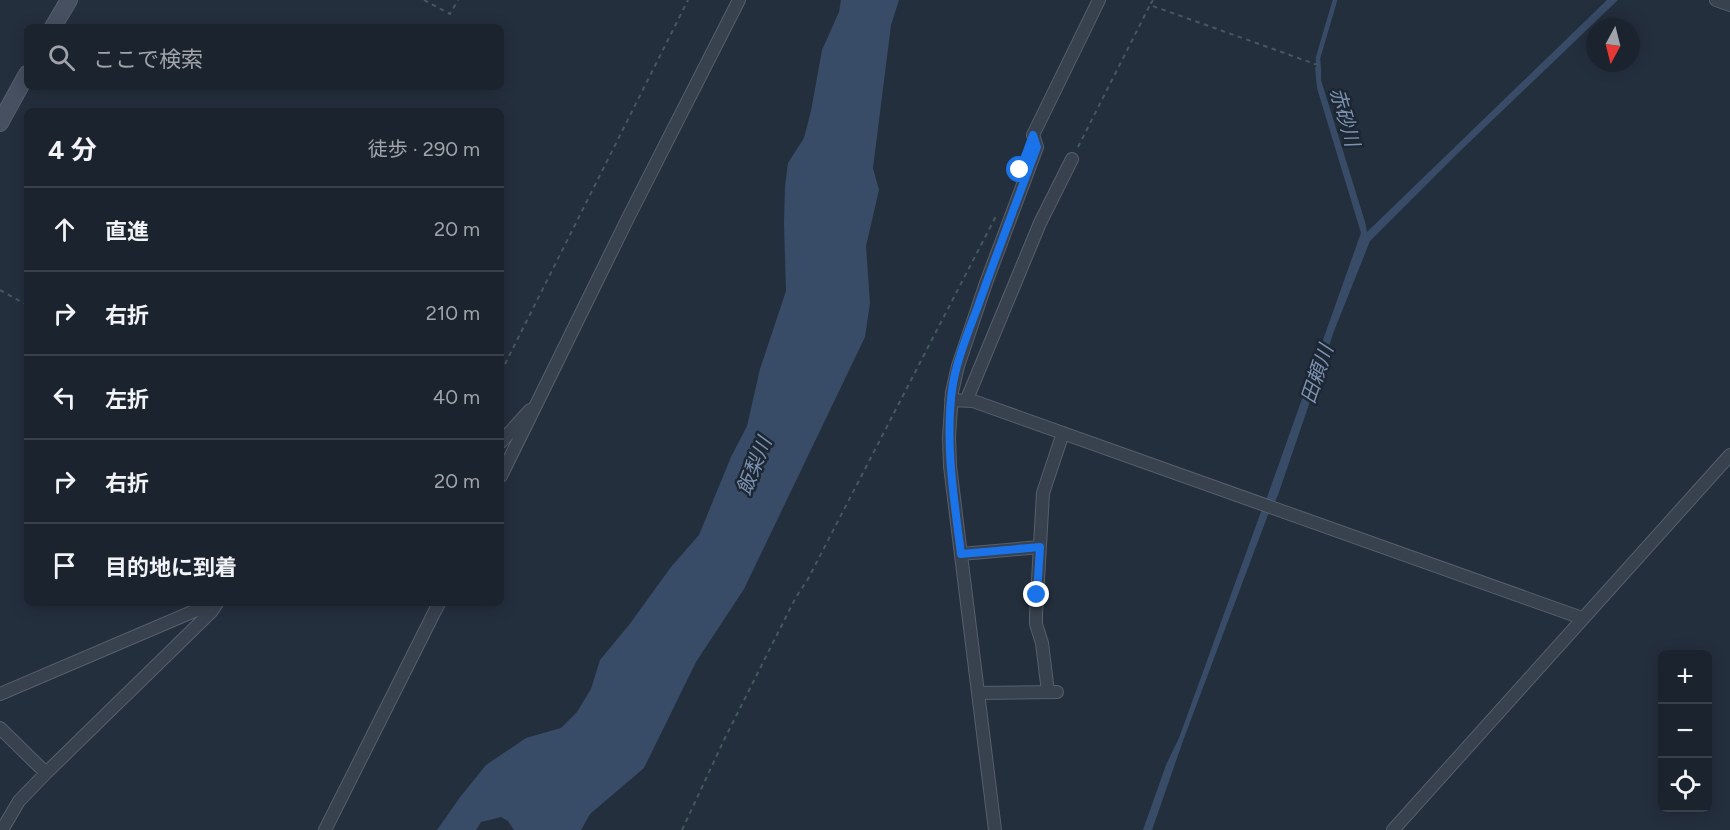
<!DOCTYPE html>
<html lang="ja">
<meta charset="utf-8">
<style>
:root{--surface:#1b232e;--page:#282f3a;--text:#f1f3f6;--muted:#a0a4aa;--line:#39404a}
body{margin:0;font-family:Figtree,"Noto Sans JP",sans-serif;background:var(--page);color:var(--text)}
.controls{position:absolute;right:18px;bottom:18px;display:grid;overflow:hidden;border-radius:9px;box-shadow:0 3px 15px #0003}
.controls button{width:54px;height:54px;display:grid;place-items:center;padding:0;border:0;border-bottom:2px solid var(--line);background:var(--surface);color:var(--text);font:30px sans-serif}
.compass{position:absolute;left:1586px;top:18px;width:54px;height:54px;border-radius:50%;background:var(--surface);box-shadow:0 3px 15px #0003;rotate:187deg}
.stop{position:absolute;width:18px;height:18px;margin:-14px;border:4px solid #1a73e8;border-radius:50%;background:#fff}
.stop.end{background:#1a73e8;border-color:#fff;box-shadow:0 2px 6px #0008}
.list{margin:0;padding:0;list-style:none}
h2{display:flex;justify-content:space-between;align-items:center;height:78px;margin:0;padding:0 24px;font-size:26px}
h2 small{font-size:20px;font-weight:400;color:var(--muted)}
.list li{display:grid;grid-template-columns:39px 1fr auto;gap:18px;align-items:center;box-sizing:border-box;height:84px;padding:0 24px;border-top:2px solid var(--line)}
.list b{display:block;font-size:22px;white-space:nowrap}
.list em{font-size:20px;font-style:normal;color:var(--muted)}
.icon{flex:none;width:33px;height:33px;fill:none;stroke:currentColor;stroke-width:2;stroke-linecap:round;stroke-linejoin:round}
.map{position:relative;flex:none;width:1730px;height:830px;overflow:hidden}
.search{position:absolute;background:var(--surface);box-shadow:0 3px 15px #0003;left:24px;top:24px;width:480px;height:66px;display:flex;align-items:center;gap:15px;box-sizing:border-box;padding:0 21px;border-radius:9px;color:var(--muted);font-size:22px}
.panel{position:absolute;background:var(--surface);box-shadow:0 3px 15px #0003;left:24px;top:108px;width:480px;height:498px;border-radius:9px}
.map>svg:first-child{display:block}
.water{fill:#394c67}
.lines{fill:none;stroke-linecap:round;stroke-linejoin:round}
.stream{stroke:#394c67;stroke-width:4.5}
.street-casing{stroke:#565f6c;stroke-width:14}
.secondary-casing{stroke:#565f6c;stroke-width:18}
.path{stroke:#44595c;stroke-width:2;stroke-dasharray:4.5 4.5;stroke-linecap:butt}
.street{stroke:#38414e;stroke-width:12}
.secondary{stroke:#465061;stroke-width:16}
.route{stroke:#1a73e8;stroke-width:8}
.labels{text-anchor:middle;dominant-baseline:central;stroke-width:5;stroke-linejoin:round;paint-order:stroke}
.water-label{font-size:20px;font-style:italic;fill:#7c92b1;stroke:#1d2633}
</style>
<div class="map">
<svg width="1730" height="830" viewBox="0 0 1730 830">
<rect width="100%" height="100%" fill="#242f3e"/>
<path class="water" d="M841,0H899L891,25L873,168L879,190L866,246L870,303L865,337L744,589L696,662L644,768L590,814L581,830H514L508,821L501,817L481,822L476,830H437L461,796L486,765L526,738L561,728L577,712L591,689L600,660L629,625L671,567L699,535L731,457L747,426L760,369L786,291L784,223L785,186L788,163L804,138L811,111L822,50L839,12Z
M1607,0H1618L1456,155L1370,241L1334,331L1278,495L1273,506L1265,503L1361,233L1317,88L1315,67L1321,68V80L1365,222L1367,232Z
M1262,509L1269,512L1184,738L1152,830H1143L1166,765L1179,738Z"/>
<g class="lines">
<path class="stream" d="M1319,73L1318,58L1335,0"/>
<g class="street-casing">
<path id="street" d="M1716,0L1730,5
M967,399L1040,223L1072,159
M951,400L973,401L1582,618
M501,442L530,410
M501,476L628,218L739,0
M961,554L1040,547
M1048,692L1042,643L1036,624V615L1043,493L1063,433
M978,693L1057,692
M0,694L213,603
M0,728L46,773L211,612L217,603
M2,830L19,801L46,773
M325,830L439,603
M995,830L950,466L949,437L952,392L958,366L986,283L1037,147L1033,135L1099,0
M1393,830L1730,455"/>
</g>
<g class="secondary-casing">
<path id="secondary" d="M53,27L69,0
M0,123L27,74"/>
</g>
<path class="path" d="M424,0L450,14L458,0
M1153,0L1150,5L1315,64L1322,65
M1078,147L1150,5
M0,290L27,305
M501,372L688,0
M682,830L724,740L796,597L808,579L996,216"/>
<use href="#street" class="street"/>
<use href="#secondary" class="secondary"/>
</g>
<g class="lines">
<path class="route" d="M1020,170L1033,135L1037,147C1017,200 997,253 978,306C968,333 956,361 952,390C945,445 954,499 961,554L1040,547L1037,595"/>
</g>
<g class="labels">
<g class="water-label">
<text transform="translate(1345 117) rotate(74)">赤砂川</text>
<text transform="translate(1317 374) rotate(-71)">田頼川</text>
<text transform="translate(754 466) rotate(-68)">飯梨川</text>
</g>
</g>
</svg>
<div class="controls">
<button>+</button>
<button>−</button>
<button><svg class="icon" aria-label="locate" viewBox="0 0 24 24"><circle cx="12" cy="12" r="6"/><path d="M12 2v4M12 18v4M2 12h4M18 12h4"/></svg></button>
</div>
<svg class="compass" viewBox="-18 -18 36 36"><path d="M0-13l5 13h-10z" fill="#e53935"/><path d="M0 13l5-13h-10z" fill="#a0a4aa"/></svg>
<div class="stop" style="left:1020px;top:170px"></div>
<div class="stop end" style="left:1037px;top:595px"></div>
<div class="search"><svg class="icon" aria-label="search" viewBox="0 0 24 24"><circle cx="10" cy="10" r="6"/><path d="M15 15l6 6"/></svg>ここで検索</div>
<section class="panel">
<h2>4 分<small>徒歩 · 290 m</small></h2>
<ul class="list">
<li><svg class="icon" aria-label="ahead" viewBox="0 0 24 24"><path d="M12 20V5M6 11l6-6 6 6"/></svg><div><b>直進</b></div><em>20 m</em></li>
<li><svg class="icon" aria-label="right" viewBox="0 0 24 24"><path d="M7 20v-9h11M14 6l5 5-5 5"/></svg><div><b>右折</b></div><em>210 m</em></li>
<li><svg class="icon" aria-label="left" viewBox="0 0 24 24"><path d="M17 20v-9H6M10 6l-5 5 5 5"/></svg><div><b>左折</b></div><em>40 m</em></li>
<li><svg class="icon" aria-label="right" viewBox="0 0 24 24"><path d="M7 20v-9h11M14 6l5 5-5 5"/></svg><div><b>右折</b></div><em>20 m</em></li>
<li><svg class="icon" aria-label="arrive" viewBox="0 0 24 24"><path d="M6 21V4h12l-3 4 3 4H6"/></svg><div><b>目的地に到着</b></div></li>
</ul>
</section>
</div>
